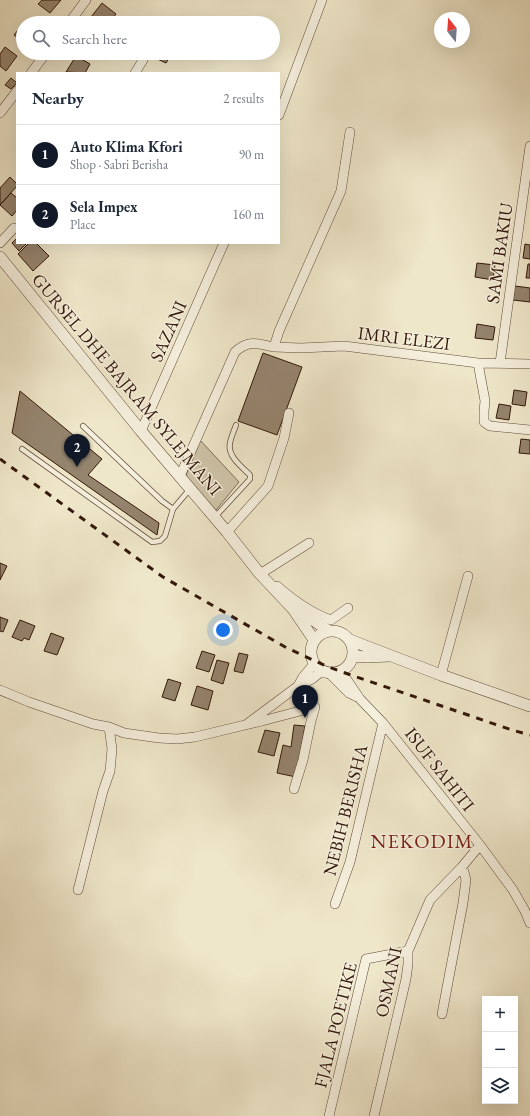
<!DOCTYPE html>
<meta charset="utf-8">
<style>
:root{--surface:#fff;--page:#f6f6f7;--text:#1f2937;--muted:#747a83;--line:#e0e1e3;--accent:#111827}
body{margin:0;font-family:"EB Garamond",serif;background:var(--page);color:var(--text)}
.controls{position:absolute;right:12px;bottom:12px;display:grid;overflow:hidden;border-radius:0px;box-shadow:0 4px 16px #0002}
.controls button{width:36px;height:36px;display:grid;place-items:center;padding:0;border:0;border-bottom:1px solid var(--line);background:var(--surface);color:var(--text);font:20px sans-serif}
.compass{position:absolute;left:434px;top:12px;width:36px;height:36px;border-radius:50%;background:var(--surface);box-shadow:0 4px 16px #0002;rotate:343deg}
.you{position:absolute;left:223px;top:630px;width:14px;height:14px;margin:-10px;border:3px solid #fff;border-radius:50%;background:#1a73e8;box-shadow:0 0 0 6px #1a73e833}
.badge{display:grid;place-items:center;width:26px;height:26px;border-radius:50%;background:var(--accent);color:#fff;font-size:13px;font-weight:700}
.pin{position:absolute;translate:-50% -33px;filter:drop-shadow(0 1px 2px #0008)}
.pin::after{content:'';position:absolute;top:21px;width:14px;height:12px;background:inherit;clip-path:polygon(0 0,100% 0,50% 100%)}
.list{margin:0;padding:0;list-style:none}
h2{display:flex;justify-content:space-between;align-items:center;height:52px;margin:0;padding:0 16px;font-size:17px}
h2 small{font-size:13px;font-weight:400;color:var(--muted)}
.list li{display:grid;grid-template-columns:26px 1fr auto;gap:12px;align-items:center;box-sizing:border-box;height:60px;padding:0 16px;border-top:1px solid var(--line)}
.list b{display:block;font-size:15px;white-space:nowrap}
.list p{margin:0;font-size:13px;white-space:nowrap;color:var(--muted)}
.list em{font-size:13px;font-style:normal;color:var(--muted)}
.icon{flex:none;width:22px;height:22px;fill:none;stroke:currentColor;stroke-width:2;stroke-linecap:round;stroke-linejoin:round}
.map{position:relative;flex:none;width:530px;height:1116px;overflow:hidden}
.search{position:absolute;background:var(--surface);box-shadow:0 4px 16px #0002;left:16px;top:16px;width:264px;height:44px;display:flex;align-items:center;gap:10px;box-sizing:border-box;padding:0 14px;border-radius:22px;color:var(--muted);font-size:15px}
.panel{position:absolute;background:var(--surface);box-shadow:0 4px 16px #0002;left:16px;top:72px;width:264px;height:172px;border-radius:0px}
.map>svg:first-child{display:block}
.green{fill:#cfc4a9;stroke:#826e5a}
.building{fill:#95846e;stroke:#34180a}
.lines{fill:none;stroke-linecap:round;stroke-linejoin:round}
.service-casing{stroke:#634c3a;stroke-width:6}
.minor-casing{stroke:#634c3a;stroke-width:10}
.tertiary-casing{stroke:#634c3a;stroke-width:12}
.service{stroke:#f5efdd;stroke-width:4.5}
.minor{stroke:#f5efdd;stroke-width:9}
.tertiary{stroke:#f5efdd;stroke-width:11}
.rail{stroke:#34180a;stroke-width:3;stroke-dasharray:7 7;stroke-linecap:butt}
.labels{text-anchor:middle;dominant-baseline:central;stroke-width:3;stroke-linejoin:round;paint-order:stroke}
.street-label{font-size:18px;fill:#34180a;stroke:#f5efdd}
.quarter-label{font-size:20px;letter-spacing:1px;fill:#7a1f14;stroke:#f5efdd}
</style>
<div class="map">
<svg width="530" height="1116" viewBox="0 0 530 1116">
<rect width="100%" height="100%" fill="#efe7ca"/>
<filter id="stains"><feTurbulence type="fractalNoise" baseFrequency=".005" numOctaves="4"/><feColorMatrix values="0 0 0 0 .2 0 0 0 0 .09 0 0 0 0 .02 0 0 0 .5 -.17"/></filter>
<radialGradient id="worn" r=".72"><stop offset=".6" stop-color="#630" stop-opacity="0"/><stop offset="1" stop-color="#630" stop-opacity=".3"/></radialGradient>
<path class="green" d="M200,440L239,482L216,510L185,478Z"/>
<path class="building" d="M42,0H61L50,13L38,4Z
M102,3L116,14L109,23H98L91,17Z
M23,24V42L14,35Z
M5,47L17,56L6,71L0,66V54Z
M155,53H172L166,63L153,57Z
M76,56L90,64L85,73L66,72Z
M11,78L17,83L11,89L5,85Z
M10,177L17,184V186L0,205V188Z
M11,193L17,198V210L12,216L0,205Z
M17,238V243H27L19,251L12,243Z
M29,243H36L49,256L33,271L18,254Z
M525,244L530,245V259L523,258Z
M477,263L495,265L493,280L475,277Z
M528,264H530V278H526Z
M515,286L530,288V302L513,300Z
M477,324L495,327L493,340L475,338Z
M263,353L302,367L277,435L238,421Z
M514,390L527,392L525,406L512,404Z
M20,391L102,459L88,475L159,523L157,535L12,433Z
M499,404L511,406L509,420L496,418Z
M521,439L530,440V454L519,453Z
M0,563L7,566L0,580Z
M0,617L8,620L3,632L0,631Z
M20,620L35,626L29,640L24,638L22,641L12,637Z
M51,633L64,638L57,655L44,651Z
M202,651L215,655L209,672L196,668Z
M239,653L248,655L243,673L234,671Z
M217,660L229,663L223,684L211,680Z
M168,679L181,683L175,701L162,697Z
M197,686L213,691L208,710L191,705Z
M294,725L305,726L296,777L277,773L283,745L291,747Z
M265,730L280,733L274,756L258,752Z"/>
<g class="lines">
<g class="service-casing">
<path id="service" d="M83,426L162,501L173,509
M22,449L152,542L160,541L165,536L173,509L190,489
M215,517L250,479V475C242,467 227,456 230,443C231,437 234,431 236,425"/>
</g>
<g class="minor-casing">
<path id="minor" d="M69,23L86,0
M31,73L46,53
M135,73L143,60
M0,113L17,91
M279,115L322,0
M0,243L14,228H17
M274,347L301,348L344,346L478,363L530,364
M478,363L485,401L484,411V422L490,426L530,430
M500,363L530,146
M141,431L224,243
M180,476L235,352C249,339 257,344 274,347L279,331L341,191L350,132
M227,532L268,486L284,438L289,413
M260,574L309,543
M277,586C293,600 311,613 331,620L348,608
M341,671L360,699L383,723L480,845L513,890L525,911L530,923
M329,673L349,693L357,697
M441,675L468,576
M298,686L303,677L314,664
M0,690L29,702L93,724L109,727L124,733L159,738L177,739L195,737L262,721L315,707
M247,724L298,686L312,679L322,671
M294,789L303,760L311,721L315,707
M78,890L103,791L110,771L112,749L109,727
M335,904L350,862L383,723
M442,1014L463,903L466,880L464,872L461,868
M329,1116L366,959L408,951
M374,1116L406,979L408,964V951L430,900L461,868L480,845"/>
</g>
<g class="tertiary-casing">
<path id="tertiary" d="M0,257L141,431L227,532L260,574L293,609L314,640
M296,610L307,616L329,631
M311 652a21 21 0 1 1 42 0a21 21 0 1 1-42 0Z
M350,640L441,675L530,706
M353,656L367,657L389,656"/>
</g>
<use href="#service" class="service"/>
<use href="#minor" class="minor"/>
<use href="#tertiary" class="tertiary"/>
<path class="rail" d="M0,459L163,577L287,648L326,666L348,674L512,730L530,735"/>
</g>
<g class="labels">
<g class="street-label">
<text transform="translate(499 253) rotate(-82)">SAMI BAKIU</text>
<text transform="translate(168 331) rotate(-66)">SAZANI</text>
<text transform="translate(404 338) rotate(7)">IMRI ELEZI</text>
<text transform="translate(127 384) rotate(50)">GURSEL DHE BAJRAM SYLEJMANI</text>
<text transform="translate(440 769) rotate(52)">ISUF SAHITI</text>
<text transform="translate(345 810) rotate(-76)">NEBIH BERISHA</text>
<text transform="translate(388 982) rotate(-78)">OSMANI</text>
<text transform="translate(335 1025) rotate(-76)">FJALA POETIKE</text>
</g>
<g class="quarter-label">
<text x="422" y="841">NEKODIM</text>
</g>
</g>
<rect width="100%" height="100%" filter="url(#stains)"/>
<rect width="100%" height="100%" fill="url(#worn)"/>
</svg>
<div class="controls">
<button>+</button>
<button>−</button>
<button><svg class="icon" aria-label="layers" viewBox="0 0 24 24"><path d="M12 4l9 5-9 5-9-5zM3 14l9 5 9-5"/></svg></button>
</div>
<svg class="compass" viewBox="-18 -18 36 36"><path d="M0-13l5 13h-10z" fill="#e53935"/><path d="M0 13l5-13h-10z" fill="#747a83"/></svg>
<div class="you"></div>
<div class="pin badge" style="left:305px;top:718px">1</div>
<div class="pin badge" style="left:77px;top:467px">2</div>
<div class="search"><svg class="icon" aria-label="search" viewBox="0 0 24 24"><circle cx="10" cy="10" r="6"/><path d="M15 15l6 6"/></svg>Search here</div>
<section class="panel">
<h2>Nearby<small>2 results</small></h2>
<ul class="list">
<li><span class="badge">1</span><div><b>Auto Klima Kfori</b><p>Shop · Sabri Berisha</p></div><em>90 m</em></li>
<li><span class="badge">2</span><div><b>Sela Impex</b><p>Place</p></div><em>160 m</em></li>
</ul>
</section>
</div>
